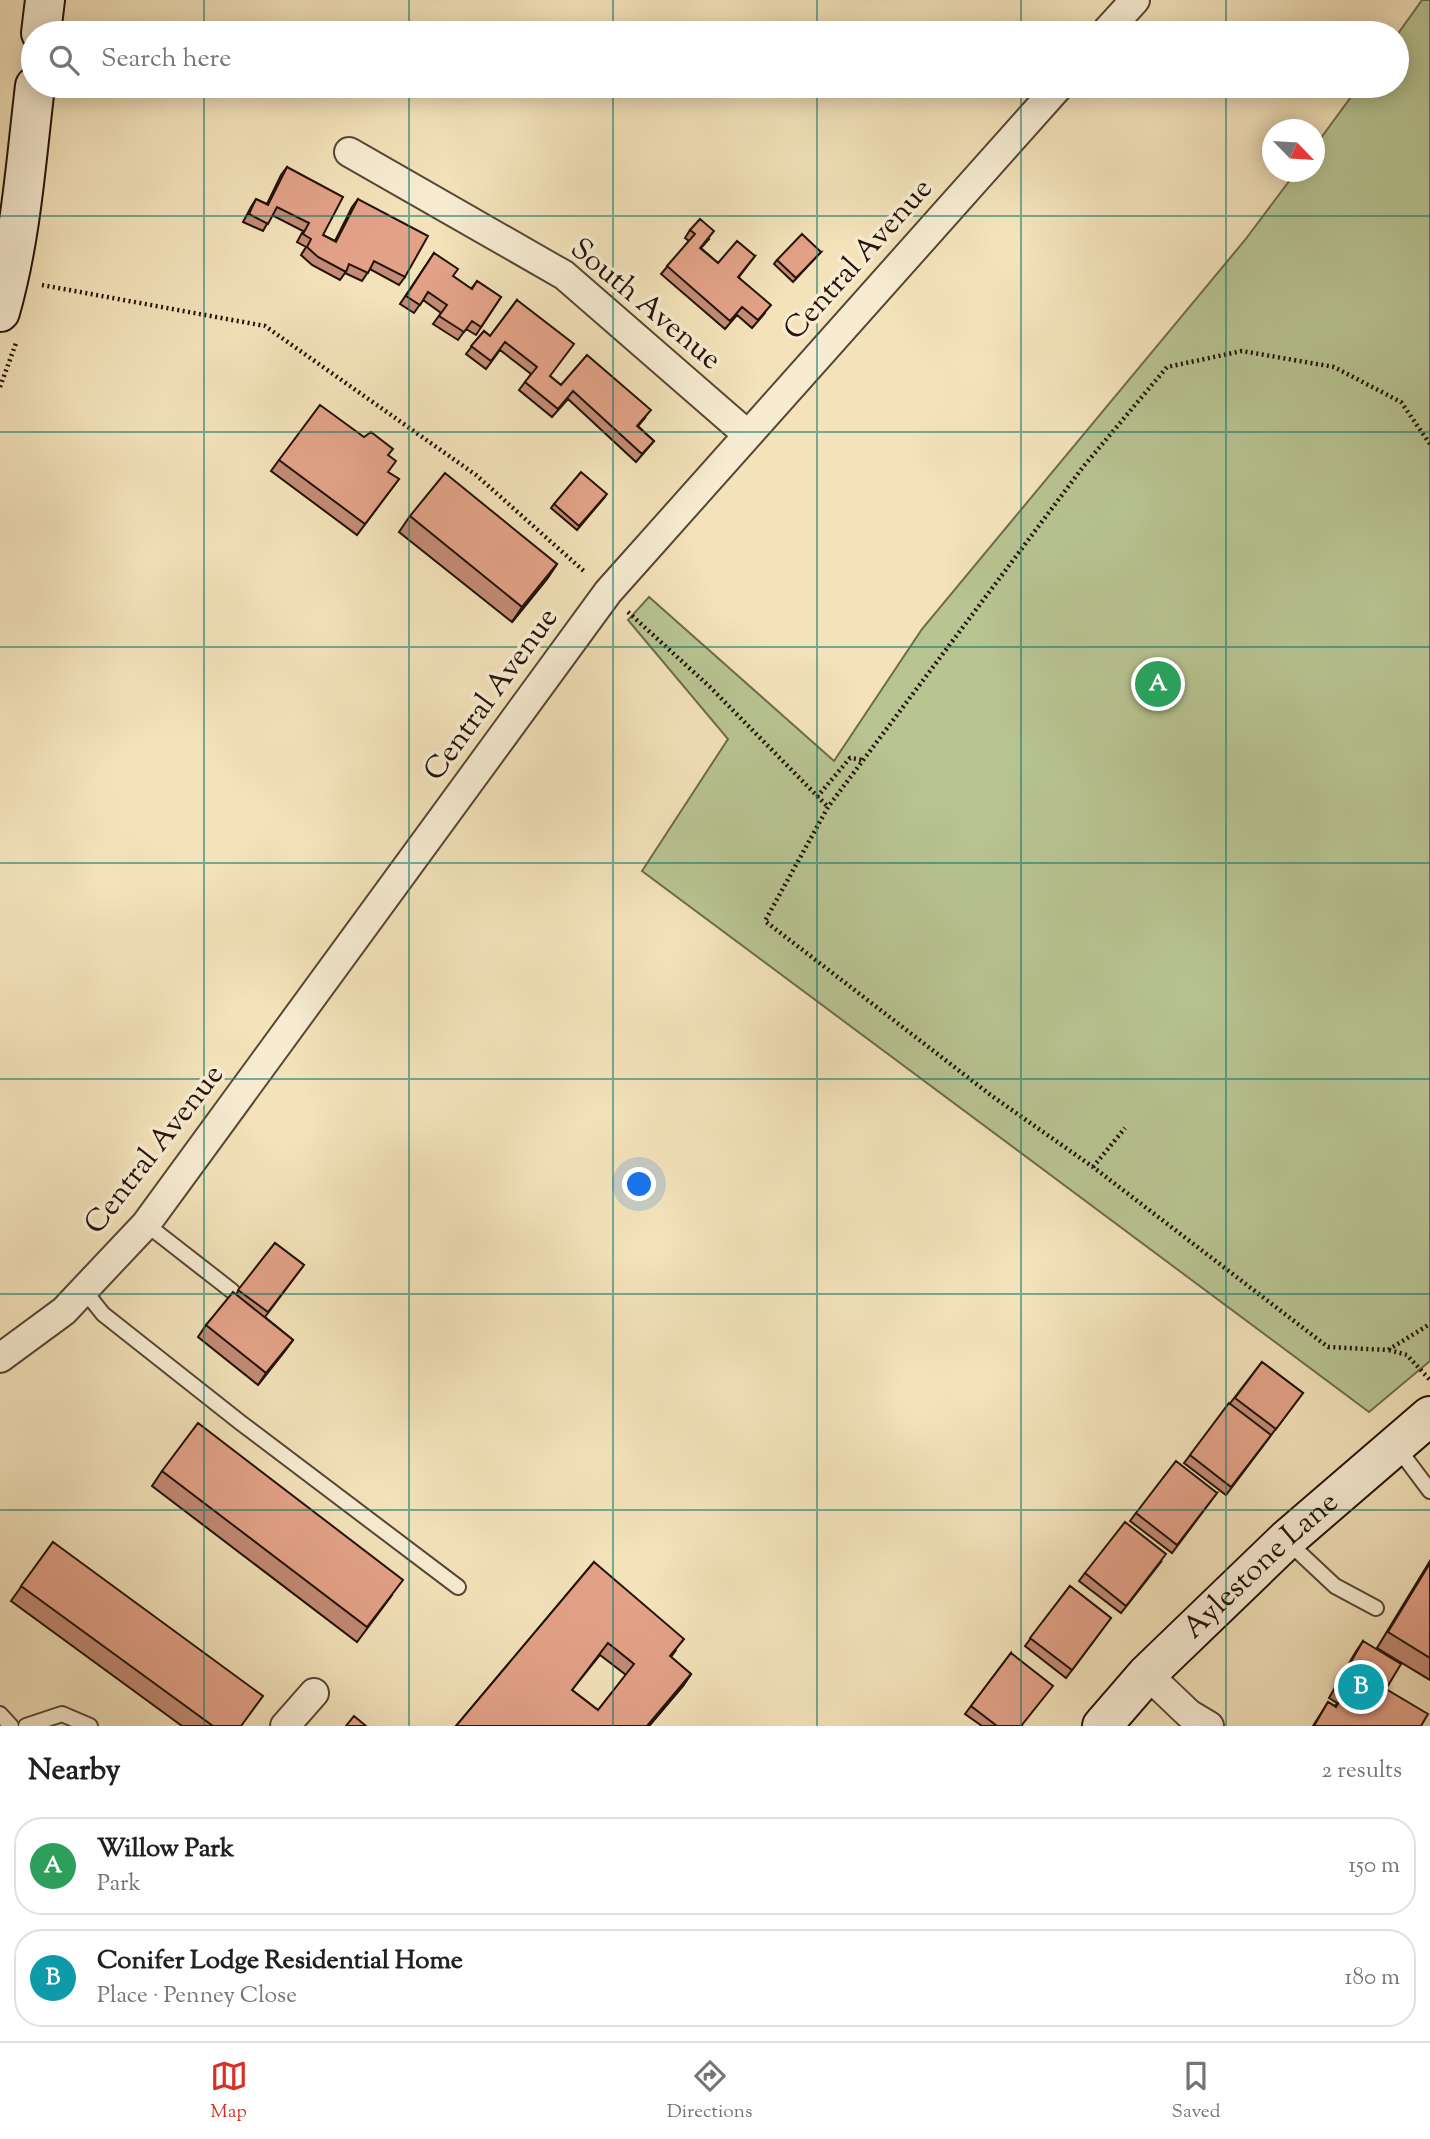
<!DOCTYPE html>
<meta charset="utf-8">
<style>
:root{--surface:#fff;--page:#f6f6f6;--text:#202124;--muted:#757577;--line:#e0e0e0;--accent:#d93025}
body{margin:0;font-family:"Sorts Mill Goudy",serif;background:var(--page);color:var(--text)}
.compass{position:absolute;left:1262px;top:119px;width:63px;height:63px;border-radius:50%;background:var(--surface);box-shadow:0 4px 18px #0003;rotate:115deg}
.you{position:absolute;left:640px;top:1185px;width:24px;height:24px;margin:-18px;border:5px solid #fff;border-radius:50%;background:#1a73e8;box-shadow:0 0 0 10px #1a73e833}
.badge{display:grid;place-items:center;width:46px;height:46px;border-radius:50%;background:var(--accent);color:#fff;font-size:23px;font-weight:700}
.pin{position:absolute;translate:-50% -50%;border:4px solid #fff;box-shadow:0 2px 7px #0006}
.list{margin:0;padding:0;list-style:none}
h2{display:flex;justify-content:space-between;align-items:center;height:91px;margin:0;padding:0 28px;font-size:30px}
h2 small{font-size:23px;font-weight:400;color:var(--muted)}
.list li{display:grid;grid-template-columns:46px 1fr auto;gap:21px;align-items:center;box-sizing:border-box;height:98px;margin:0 14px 14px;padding:0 14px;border:2px solid var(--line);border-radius:28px}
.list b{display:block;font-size:26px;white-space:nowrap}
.list p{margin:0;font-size:23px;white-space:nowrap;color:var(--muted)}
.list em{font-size:23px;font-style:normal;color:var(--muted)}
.icon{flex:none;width:38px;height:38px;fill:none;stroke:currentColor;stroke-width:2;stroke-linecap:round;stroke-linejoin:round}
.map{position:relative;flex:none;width:1430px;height:1726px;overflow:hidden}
.search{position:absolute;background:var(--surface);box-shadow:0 4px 18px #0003;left:21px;right:21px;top:21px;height:77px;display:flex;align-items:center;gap:18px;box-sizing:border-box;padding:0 24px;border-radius:38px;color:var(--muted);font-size:26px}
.sheet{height:315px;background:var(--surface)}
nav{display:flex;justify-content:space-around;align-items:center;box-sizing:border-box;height:98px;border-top:2px solid var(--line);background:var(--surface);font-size:19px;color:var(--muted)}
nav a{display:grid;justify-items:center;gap:4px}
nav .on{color:var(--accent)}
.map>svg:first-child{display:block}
.green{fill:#b8c492;stroke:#6e6b4d;stroke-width:2}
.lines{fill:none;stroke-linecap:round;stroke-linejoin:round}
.lane-casing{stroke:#584634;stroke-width:18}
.street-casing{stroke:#584634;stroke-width:32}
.secondary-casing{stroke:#251208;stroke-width:42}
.path{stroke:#251208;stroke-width:4.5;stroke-dasharray:2 3.5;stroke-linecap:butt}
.lane{stroke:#f7ecd2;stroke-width:14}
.street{stroke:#f7ecd2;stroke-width:28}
.secondary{stroke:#f7ecd2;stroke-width:38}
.wall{fill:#c38b75;stroke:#251208;stroke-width:2;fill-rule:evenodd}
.shaded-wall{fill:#9f715f;stroke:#251208;stroke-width:2}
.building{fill:#e3a288;stroke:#251208;stroke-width:2;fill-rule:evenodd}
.grid{fill:none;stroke:#0f766e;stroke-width:2;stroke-opacity:0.55}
.labels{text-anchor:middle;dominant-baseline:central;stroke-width:7;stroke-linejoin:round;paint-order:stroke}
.street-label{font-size:30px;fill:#251208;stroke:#f7ecd2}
</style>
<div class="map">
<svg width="1430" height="1726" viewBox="0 0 1430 1726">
<rect width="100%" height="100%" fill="#f3e2ba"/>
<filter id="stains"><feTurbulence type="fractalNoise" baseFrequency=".00286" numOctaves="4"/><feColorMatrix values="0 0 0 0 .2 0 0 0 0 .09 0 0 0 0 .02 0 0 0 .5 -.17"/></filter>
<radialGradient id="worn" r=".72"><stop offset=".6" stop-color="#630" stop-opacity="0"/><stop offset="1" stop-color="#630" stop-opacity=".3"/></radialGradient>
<path class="green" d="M1422,0H1430V1361L1369,1412L642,871L728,739L628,620L649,597L834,761L922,629L1245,240L1296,172H1314L1315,146L1359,86H1397V35Z"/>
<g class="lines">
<g class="lane-casing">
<path id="lane" d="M146,1224L232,1291
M84,1290L103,1314L241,1423L458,1587
M1397,1447L1430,1491
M1287,1541L1335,1586L1376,1608
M0,1714L11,1726
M26,1726L62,1714L90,1726"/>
</g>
<g class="street-casing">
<path id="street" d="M1105,33L1135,0
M349,152L564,275L748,435
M0,1358L64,1311L146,1224L608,592L1059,86
M1147,1674L1189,1714L1209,1726
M285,1726L314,1693"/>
</g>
<g class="secondary-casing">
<g id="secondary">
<path d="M41,33L45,0"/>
<path d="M0,312C21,239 26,161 35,86"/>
<path id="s1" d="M1102,1726L1147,1674L1286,1540L1430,1416"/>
</g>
</g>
<path class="path" d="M42,285L265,326L476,475L586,573
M0,387L16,343
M1430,444L1401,402L1334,367L1242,351L1167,367L1083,467L828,807L765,921L992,1096L1093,1167L1328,1347L1388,1350L1430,1324
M628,612L710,687L828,807
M817,797L850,758L863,760
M1093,1167L1125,1128
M1389,1350L1407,1355L1430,1380"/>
<use href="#lane" class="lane"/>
<use href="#street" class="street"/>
<use href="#secondary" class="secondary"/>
</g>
<path class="wall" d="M287,167L323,235L335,241L352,207L358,199L405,277L399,285L370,269L362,281L345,273L340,280L312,265L301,255L306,247L297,242L303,231L272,215L263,231L243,222L251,207L256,199L267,204L281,175Z
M690,230L709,239L701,248L718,263L755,256L739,277L765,313L752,328L737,315L725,329L661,274L689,241L685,238Z
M821,252L793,282L774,264L777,260Z
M434,253L453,276L471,289L477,281L501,297L476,335L466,329L458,340L433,324L441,313L423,300L414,313L400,304Z
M517,300L550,376L561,385L645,418L638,426L654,441L636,462L568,399L552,417L519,390L531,374L500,350L486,369L466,354L484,331L490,336Z
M388,455V472L399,479L357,535L271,471L279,460Z
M604,498L577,530L551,508L554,504Z
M410,516L557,564L547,579L512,622L399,532Z
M275,1243L304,1265L265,1317L293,1340L258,1385L198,1337L206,1325L236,1294Z
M1262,1362L1303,1393L1226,1495L1184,1463Z
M162,1471L392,1595L357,1642L152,1486Z
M1217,1493L1172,1553L1130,1521L1136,1513Z
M53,1542L241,1726H182L11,1601Z
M1430,1561V1680L1377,1648Z
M594,1562L676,1650L671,1657L691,1674L683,1686L649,1726H456ZM600,1655L626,1675L598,1710L572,1690Z
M1161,1562L1121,1613L1079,1581L1085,1573Z
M1070,1586L1111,1618L1066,1678L1025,1646Z
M1363,1641L1386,1689L1421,1726H1313L1328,1702L1335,1706L1337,1703L1329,1698L1355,1653Z
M1011,1653L1022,1726H982L965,1714Z"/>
<path class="shaded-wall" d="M557,564L547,579L512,622L522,607Z
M293,1340L285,1351L258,1385L266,1373Z
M691,1674L683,1686L649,1726H647Z"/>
<path class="building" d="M287,167L343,197L323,235L336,242L358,199L428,236L405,277L374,261L368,273L349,264L346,272L318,257L307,247L311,239L303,234L309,223L277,207L268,224L249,214L256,199L268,205Z
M700,219L714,231L700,248L718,263L737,241L755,256L738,277L771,305L758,320L742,307L730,321L667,266L695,234L690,230Z
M802,234L821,252L796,278L777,260Z
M434,253L458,269L453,276L472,289L477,281L501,297L481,327L472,321L464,332L439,316L447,305L428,292L420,305L406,296Z
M517,300L574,344L550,376L561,385L587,355L651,410L637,426L654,441L642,454L573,391L558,409L525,382L537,367L505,342L491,361L471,346L484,331L490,336Z
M320,405L364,437L371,432L393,449L388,455L396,461L388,472L399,479L365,524L279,460Z
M581,472L607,494L579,526L554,504Z
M445,473L557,564L522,607L410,516Z
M275,1243L304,1265L268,1312L238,1290Z
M233,1292L293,1340L266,1373L206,1325Z
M1262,1362L1303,1393L1276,1429L1235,1398Z
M1229,1403L1271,1435L1231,1487L1190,1455Z
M198,1423L403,1580L367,1627L162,1471Z
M1176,1461L1217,1493L1177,1545L1136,1513Z
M1125,1522L1166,1554L1126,1606L1085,1573Z
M53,1542L263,1696L241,1726H213L21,1586Z
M594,1562L684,1639L670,1656L691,1674L647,1726H456ZM608,1643L634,1664L598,1710L572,1690Z
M1430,1563V1658L1388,1632Z
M1070,1586L1111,1618L1072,1670L1030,1638Z
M1363,1641L1401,1664L1386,1689L1428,1714L1421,1726H1314L1328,1702L1336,1707L1345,1691L1337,1686Z
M1011,1653L1053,1686L1021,1726H997L971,1706Z
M354,1716L366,1726H346Z"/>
<path class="grid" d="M204,0V33M409,0V33M613,0V33M817,0V33M1021,0V33M1226,0V33M204,86V1726M409,86V1726M613,86V1726M817,86V1726M1021,86V1726M1226,86V1726M0,216H1430M0,432H1430M0,647H1430M0,863H1430M0,1079H1430M0,1294H1430M0,1510H1430"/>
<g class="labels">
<g class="street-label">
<text transform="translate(859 260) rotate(-48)">Central Avenue</text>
<text transform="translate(645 305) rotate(40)">South Avenue</text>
<text transform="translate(492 695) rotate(-54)">Central Avenue</text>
<text transform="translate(155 1150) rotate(-52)">Central Avenue</text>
<text stroke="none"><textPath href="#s1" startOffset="226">Aylestone Lane</textPath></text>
</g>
</g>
<rect width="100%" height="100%" filter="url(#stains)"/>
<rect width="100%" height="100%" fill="url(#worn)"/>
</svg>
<svg class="compass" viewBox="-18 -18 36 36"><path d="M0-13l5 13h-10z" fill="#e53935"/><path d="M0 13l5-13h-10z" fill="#757577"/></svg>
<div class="you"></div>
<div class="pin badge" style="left:1158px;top:684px;background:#2e9e5b">A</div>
<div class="pin badge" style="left:1361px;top:1687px;background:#0f9aa8">B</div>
<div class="search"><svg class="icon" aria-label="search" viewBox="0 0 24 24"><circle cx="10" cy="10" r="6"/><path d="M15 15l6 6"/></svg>Search here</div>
</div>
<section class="sheet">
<h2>Nearby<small>2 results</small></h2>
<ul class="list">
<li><span class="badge" style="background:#2e9e5b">A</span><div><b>Willow Park</b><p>Park</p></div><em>150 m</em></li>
<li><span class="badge" style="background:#0f9aa8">B</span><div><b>Conifer Lodge Residential Home</b><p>Place · Penney Close</p></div><em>180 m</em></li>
</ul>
</section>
<nav>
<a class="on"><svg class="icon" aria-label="map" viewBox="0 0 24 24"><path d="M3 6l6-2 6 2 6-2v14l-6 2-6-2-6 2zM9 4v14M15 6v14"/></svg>Map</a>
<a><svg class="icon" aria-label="directions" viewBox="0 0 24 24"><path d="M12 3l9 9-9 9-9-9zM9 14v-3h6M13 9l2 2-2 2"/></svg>Directions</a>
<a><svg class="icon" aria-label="saved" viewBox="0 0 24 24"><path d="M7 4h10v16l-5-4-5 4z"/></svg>Saved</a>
</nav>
